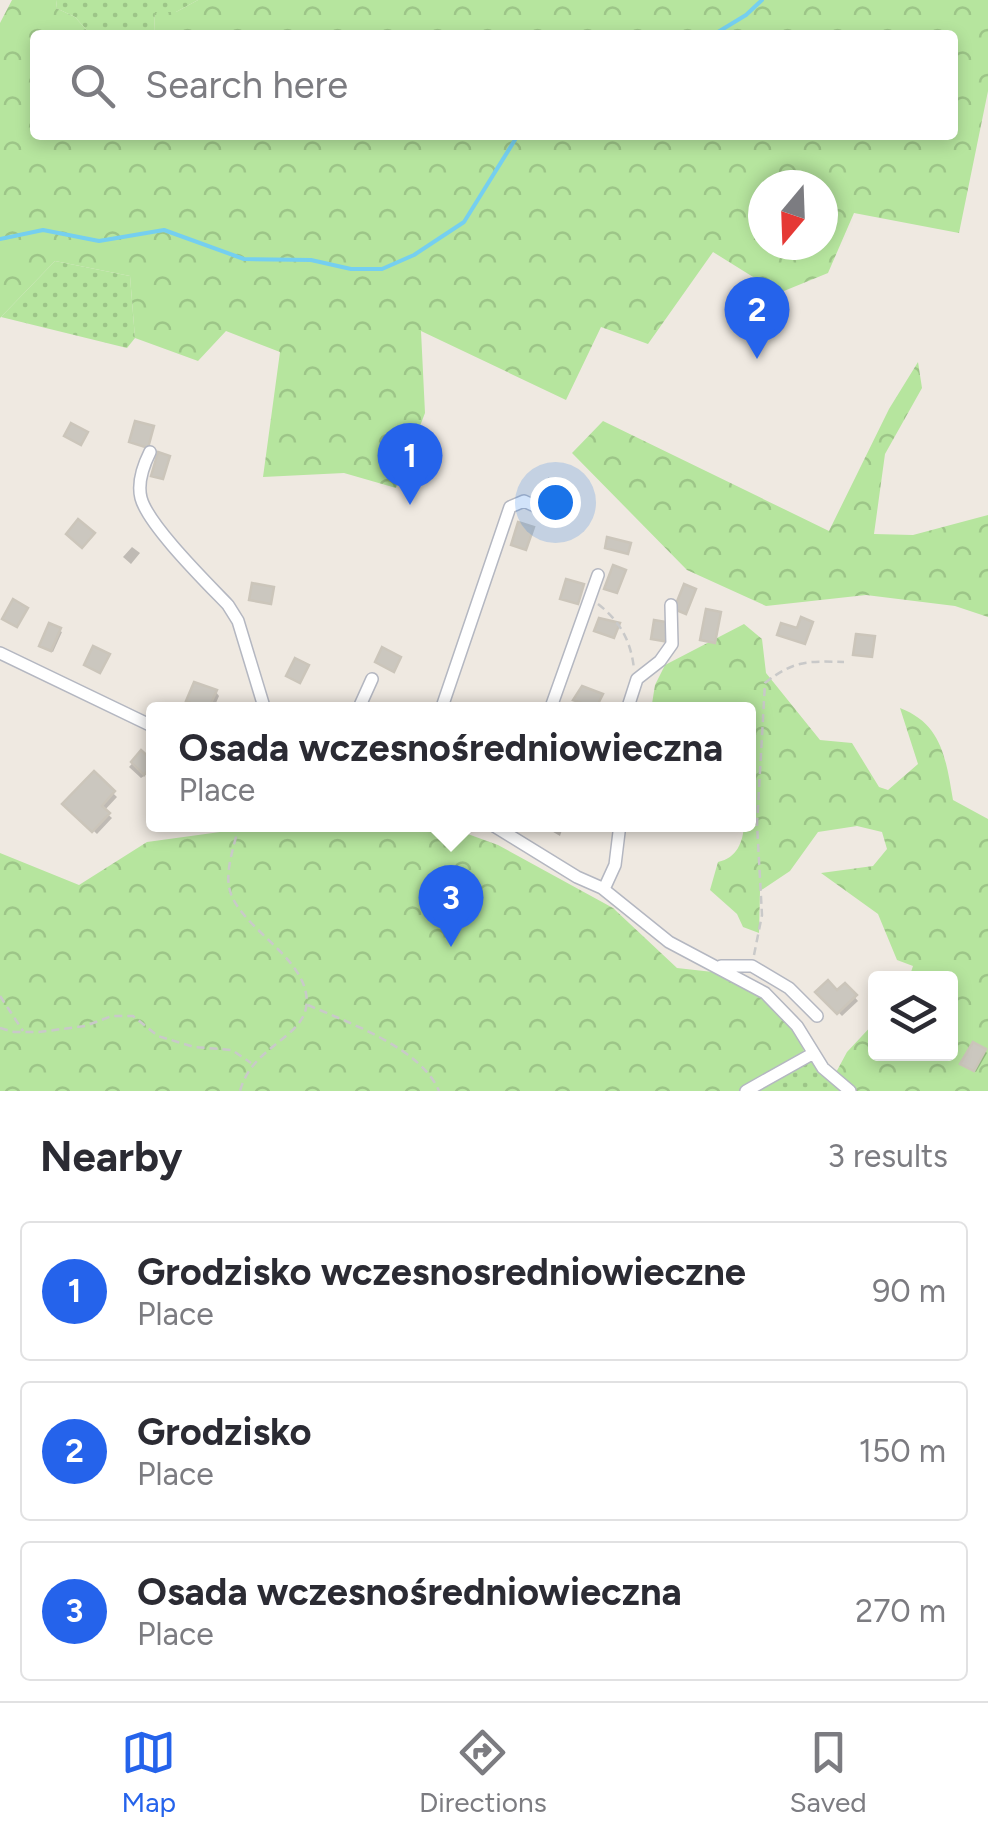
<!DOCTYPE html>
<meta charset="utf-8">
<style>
:root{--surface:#fff;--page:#f2f2f3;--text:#2b2b33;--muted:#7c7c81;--line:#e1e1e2;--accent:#2563eb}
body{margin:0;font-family:Figtree,sans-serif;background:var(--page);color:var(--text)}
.controls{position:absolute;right:30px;bottom:30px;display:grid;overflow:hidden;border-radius:10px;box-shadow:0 5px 15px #0003}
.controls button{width:90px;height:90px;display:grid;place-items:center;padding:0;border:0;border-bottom:2px solid var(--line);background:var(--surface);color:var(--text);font:50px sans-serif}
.compass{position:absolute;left:748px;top:170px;width:90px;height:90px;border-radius:50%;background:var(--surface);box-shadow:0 5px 15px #0003;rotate:199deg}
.you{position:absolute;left:555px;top:502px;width:35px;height:35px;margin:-25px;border:8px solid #fff;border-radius:50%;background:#1a73e8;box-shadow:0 0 0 15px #1a73e833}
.badge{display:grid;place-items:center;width:65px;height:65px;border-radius:50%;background:var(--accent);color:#fff;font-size:32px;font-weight:700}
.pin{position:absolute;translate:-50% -82px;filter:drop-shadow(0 2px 5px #0008)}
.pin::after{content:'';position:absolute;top:52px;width:35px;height:30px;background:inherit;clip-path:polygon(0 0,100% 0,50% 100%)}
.popup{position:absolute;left:146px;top:702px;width:610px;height:130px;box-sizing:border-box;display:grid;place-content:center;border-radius:10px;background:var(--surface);filter:drop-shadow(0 2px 8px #0005);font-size:32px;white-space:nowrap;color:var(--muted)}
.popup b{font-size:38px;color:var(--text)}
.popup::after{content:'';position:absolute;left:50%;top:100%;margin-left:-20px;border:20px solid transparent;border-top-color:var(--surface)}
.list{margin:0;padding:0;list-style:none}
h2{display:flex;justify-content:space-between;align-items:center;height:130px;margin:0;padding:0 40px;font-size:42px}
h2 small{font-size:32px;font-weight:400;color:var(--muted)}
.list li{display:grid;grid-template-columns:65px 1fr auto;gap:30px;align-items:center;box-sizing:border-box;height:140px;margin:0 20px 20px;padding:0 20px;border:2px solid var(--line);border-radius:10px}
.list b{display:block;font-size:38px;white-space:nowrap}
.list p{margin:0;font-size:32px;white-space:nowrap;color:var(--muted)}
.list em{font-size:32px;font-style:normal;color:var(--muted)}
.icon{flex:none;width:55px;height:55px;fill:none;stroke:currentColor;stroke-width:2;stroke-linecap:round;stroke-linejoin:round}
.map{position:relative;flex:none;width:988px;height:1091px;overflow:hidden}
.search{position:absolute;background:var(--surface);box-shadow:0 5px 15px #0003;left:30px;right:30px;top:30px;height:110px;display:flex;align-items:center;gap:25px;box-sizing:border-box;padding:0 35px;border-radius:10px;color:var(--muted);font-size:38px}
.sheet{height:610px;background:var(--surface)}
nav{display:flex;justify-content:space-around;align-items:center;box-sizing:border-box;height:140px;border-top:2px solid var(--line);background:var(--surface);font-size:28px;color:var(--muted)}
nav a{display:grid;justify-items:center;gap:5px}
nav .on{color:var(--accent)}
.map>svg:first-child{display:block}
.grass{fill:url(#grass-dots)}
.forest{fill:url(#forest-crowns);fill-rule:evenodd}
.shadow{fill:#0003}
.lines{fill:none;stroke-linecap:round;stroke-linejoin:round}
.stream{stroke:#75cff0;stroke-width:4}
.building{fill:#cbc7bf;stroke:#cbc5ba;stroke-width:2.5}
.minor-casing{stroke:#b4b7c1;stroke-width:14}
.path{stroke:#c9c9c9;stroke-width:2.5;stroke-dasharray:8 5;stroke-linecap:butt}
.minor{stroke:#fff;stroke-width:11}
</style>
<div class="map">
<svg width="988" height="1091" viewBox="0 0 988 1091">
<defs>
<pattern id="grass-dots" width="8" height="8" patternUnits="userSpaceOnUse" patternTransform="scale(2.5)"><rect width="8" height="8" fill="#b6e59e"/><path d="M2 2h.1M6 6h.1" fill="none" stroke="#9dc588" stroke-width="1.8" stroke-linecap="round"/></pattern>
<pattern id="forest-crowns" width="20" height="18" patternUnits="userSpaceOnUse" patternTransform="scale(2.5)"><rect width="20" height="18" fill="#b6e59e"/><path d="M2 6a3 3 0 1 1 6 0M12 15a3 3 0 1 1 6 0" fill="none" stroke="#9dc588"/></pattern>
</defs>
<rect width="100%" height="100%" fill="#efe9e1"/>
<path class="grass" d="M57,0H198L176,12L155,13L154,35H91L75,17L56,8Z
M55,261L130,276L135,338L127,348L1,317Z
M818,1054L850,1091H747Z"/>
<path class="forest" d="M12,0H57L56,8L75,17L91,35H35V135H953V35H154L155,12H176L198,0H988V91L959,233L854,213L828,273L779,293L713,252L648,344L601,327L566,400L421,331L425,413L396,488L344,473L263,477L280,352L226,331L198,361L135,338L130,276L55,261L0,318V23ZM823,185V245H763V185Z
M918,362L922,388L885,454L874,534L913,535L988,515V617L955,606L866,595L766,606L687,570L572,453L603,421L829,531L889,409Z
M744,624L762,639L766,673L820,740L852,743L879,787L888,790L918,764L900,708C942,724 946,759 953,800L988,819V1091H850L833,1078L847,1052L875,1022L876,1054H950V978H909L913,966L897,960L878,914L821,873L873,866L887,849L882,832L857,826L818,832L790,871L760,891L759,933L743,927L737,914L710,890L718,862C737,858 743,842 744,825L748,824V710H651L655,685L665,665Z
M222,825H443L498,845L613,908L677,968L722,973L771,1003L798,1035L804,1051L740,1091H0V853L79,885L147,842L220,832Z"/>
<path class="shadow" d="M132,547L140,553L131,564L123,557Z
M50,626L62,632L53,652L44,647Z
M216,692L219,696L213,710H199L189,700Z
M141,754L154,769L141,778L129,767Z
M94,775L117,797L104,811L112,818L97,834L66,804Z
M531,824H564L560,836L543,826L542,830Z
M845,986L858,1001L842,1016L819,992L837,993Z
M985,1051L987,1053L976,1072L965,1065Z"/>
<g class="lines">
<path class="stream" d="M713,35L746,15L762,0
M0,239L43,230L99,241L164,230L244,259L311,260L351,269H382L414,255L464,222L518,135"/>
</g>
<path class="building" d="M135,421L154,426L148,448L129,442Z
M71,423L88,432L81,445L64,436Z
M158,452L170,456L163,479L151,476Z
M549,479L565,487L558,504L541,496Z
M78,519L95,533L82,548L66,534Z
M518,522L534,527L526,550L511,545Z
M607,537L631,543L628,554L605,548Z
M613,565L626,570L617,593L604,589Z
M566,579L584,584L578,604L560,599Z
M252,583L274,587L271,604L249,600Z
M684,584L696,589L686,614L674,609Z
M13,599L28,608L17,627L2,619Z
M706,609L721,612L715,643L700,640Z
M801,617L813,622L805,644L777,635L781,623L797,628Z
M599,618L620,623L614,638L594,631Z
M654,620L672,623L669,642L651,639Z
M49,623L61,628L51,651L39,646Z
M856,634L875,636L872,657L853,655Z
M93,646L110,654L100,673L84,665Z
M382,647L401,657L394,672L375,662Z
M295,658L309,665L300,683L286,676Z
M194,682L217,690L208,710H196L198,706L186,701Z
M582,686L603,694L596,708L573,700Z
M141,750L154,762L144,775L131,762Z
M94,771L115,791L102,806L110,813L92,832L62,804Z
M828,980L837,990L845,983L857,995L837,1014L815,992Z
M973,1042L986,1049L974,1071L960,1064Z"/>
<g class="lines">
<g class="minor-casing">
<path id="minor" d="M150,452C143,466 137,482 141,498C148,525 207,583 228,605L238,621L265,710
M0,653L154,727
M358,710L372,679
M441,710L510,507L524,501L550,513
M550,710L598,575
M627,710L637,679L660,661L672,644L671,605
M491,824L577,877L602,888L669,942L765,993L797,1026L823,1068L850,1091
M604,889L615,865L620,824
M721,966H752L789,988L817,1016
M746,1091L812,1054"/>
</g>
<path class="path" d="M598,604C620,621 631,641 634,669
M239,824C235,845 223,873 231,894C245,932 314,962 306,1008C300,1039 252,1047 240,1091
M754,955L762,915L757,824L765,683C794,660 808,661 844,662
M0,996L23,1031
M308,1005C349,1023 421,1048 439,1091
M0,1028L14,1032H39L85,1026L112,1016H133L158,1036L194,1047L232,1050L251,1063"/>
<use href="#minor" class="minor"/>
</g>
</svg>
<div class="controls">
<button><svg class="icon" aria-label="layers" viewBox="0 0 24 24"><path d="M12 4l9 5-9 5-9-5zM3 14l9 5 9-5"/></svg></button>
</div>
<svg class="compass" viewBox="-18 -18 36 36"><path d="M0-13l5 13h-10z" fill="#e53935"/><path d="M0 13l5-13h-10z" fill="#7c7c81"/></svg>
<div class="you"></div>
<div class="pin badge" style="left:410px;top:505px">1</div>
<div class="pin badge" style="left:757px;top:359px">2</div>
<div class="pin badge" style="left:451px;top:947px">3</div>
<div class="popup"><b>Osada wczesnośredniowieczna</b>Place</div>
<div class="search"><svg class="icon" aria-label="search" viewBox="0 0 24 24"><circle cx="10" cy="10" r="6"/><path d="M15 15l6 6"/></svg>Search here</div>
</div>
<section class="sheet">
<h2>Nearby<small>3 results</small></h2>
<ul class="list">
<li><span class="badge">1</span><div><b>Grodzisko wczesnosredniowieczne</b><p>Place</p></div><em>90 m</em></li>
<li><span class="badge">2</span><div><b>Grodzisko</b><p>Place</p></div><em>150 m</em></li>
<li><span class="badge">3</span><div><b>Osada wczesnośredniowieczna</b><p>Place</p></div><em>270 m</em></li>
</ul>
</section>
<nav>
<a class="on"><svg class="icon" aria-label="map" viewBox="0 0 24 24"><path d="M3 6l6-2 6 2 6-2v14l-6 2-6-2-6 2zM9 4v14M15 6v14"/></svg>Map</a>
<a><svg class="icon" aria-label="directions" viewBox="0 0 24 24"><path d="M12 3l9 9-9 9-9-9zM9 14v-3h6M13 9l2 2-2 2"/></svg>Directions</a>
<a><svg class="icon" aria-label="saved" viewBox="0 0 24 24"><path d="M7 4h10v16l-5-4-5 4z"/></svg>Saved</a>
</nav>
